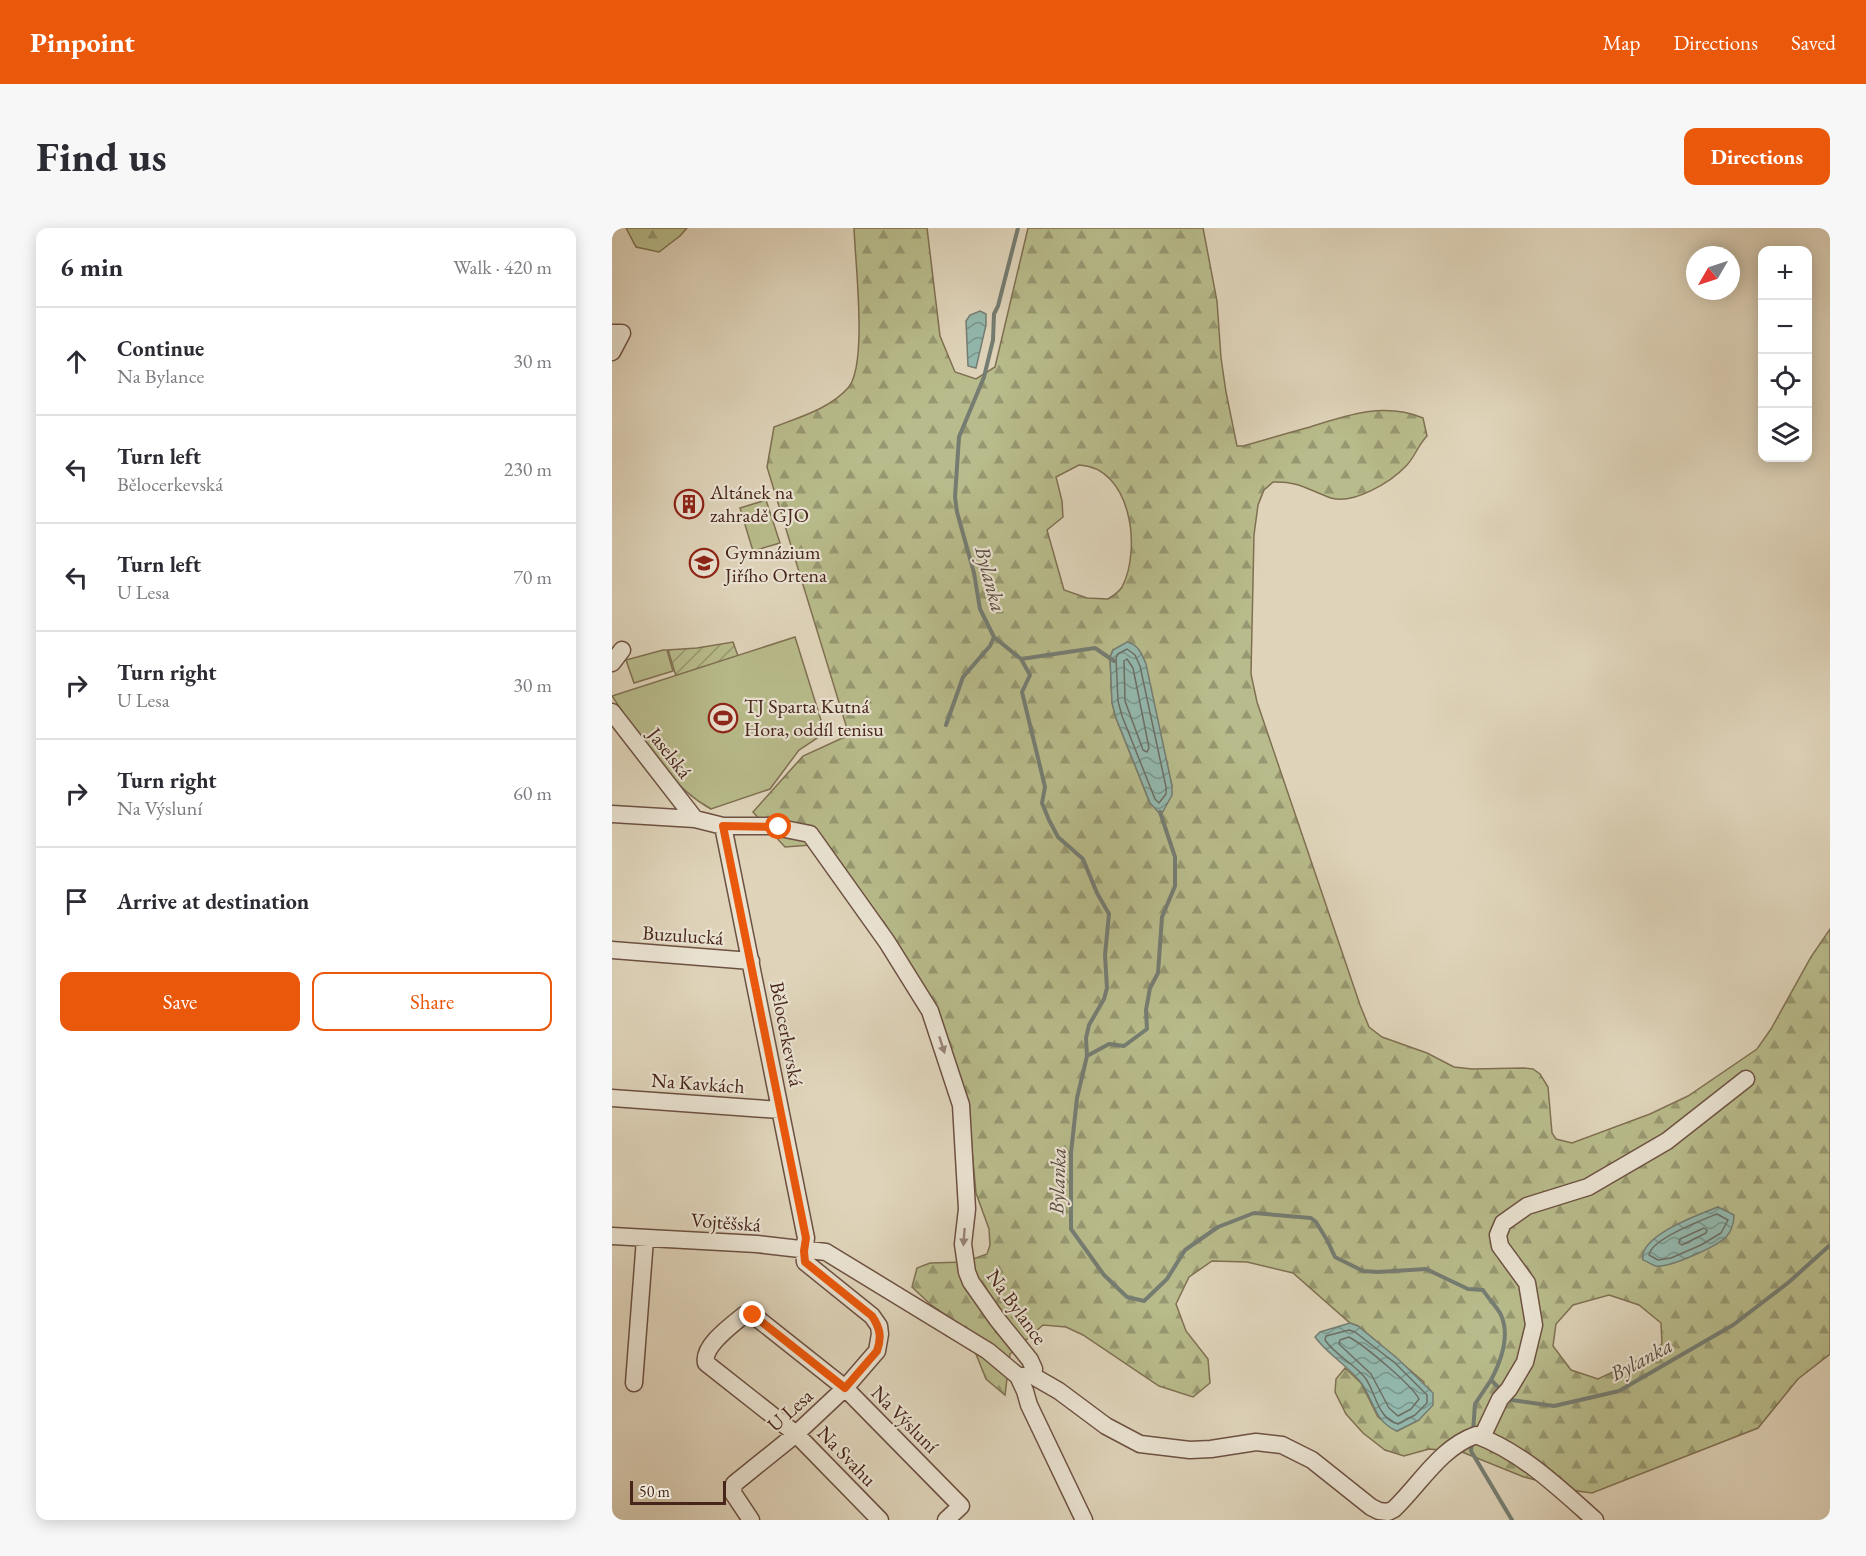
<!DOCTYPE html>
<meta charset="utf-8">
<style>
:root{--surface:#fff;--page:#f7f7f7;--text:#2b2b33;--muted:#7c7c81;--line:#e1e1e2;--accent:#ea580c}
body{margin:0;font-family:"EB Garamond",serif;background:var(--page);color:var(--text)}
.controls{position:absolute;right:18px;top:18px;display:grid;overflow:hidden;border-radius:12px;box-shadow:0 3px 15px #0003}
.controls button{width:54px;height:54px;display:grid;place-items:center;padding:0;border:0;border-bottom:2px solid var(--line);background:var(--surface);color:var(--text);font:30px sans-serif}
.compass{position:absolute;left:1074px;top:18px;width:54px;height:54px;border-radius:50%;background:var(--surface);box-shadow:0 3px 15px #0003;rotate:231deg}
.scale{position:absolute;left:18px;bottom:15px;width:96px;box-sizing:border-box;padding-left:6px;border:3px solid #47251a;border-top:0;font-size:16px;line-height:21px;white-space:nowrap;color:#47251a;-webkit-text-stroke:4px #eae3d2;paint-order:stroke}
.stop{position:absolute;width:18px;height:18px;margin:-14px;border:4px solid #ea580c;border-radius:50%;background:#fff}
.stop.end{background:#ea580c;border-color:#fff;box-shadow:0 2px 6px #0008}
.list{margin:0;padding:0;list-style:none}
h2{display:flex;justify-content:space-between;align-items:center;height:78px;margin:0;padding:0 24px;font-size:26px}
h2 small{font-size:20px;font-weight:400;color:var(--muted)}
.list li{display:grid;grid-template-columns:39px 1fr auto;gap:18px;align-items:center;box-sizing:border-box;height:108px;padding:0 24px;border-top:2px solid var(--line)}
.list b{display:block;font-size:22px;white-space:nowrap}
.list p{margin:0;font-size:20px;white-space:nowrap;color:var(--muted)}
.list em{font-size:20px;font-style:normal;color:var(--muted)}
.actions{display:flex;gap:12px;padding:18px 24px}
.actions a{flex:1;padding:14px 0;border:2px solid var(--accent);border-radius:12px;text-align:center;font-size:21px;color:var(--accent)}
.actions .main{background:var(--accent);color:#fff}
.icon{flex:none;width:33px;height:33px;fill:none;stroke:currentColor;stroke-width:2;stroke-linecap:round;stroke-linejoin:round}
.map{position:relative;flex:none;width:1218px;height:1292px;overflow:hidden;border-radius:12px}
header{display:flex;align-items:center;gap:36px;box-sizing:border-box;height:84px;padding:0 30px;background:var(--accent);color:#fff}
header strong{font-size:28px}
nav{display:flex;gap:33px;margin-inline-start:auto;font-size:21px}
.intro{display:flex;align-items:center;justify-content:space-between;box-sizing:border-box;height:144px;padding:0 36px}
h1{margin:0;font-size:42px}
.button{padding:15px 27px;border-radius:12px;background:var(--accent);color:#fff;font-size:21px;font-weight:700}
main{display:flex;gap:36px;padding:0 36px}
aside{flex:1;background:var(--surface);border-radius:12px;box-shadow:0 3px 15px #0003}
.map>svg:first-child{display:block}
.forest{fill:url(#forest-firs);stroke:#807052;stroke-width:1.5;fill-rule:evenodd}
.garden{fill:url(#garden-furrows);stroke:#807052;stroke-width:1.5}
.pitch{fill:#b8bb8b;stroke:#807052;stroke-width:1.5}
.water{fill:url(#water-waves);stroke:#757d72;stroke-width:1.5}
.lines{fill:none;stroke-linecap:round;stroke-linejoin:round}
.shore{stroke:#6d6e64;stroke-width:1.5}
.stream{stroke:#757d72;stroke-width:4}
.minor-casing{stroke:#6d5142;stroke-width:19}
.minor{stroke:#eae3d2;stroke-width:16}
.oneway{fill:#988476}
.route{stroke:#ea580c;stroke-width:8}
.labels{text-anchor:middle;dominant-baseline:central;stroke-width:4.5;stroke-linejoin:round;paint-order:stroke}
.poi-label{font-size:20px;fill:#47251a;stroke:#eae3d2;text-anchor:start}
.street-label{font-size:20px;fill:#47251a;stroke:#eae3d2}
.water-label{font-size:21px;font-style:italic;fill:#5a4a3f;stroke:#eae3d2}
</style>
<header>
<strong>Pinpoint</strong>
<nav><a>Map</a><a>Directions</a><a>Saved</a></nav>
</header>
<div class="intro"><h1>Find us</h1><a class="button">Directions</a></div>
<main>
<aside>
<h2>6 min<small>Walk · 420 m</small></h2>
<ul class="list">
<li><svg class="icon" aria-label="ahead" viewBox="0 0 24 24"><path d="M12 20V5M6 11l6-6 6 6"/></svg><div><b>Continue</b><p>Na Bylance</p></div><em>30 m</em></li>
<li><svg class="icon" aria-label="left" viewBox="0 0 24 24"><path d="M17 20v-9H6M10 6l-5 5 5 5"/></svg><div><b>Turn left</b><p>Bělocerkevská</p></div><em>230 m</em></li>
<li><svg class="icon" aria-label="left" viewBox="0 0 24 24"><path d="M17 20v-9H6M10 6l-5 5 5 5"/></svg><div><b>Turn left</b><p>U Lesa</p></div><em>70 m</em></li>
<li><svg class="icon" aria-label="right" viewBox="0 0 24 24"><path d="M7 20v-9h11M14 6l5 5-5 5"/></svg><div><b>Turn right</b><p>U Lesa</p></div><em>30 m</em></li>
<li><svg class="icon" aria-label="right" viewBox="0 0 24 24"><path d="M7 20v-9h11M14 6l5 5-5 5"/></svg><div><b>Turn right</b><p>Na Výsluní</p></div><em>60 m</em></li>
<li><svg class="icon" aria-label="arrive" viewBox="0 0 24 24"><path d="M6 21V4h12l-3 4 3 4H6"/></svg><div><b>Arrive at destination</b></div></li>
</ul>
<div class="actions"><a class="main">Save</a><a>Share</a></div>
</aside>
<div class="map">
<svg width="1218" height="1292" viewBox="0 0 1218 1292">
<defs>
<pattern id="forest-firs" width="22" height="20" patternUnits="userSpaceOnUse" patternTransform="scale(1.5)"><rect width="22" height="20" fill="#b8bb8b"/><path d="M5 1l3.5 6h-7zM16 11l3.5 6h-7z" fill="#979871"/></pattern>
<pattern id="garden-furrows" width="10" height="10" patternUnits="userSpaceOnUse" patternTransform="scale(1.5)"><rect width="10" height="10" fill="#b8bb8b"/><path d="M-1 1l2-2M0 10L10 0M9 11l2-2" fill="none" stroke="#979871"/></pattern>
<pattern id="water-waves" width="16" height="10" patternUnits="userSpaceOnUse" patternTransform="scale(1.5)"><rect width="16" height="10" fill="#93b8ad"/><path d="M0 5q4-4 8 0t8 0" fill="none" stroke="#7a958c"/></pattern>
</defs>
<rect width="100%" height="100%" fill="#dfd4ba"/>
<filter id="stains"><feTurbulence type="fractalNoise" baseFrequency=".00333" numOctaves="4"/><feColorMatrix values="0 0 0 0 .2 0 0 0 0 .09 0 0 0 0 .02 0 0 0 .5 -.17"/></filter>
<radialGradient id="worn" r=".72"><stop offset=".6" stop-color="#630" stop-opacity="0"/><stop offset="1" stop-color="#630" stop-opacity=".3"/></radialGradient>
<path class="forest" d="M14,0H75L68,8L47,24L24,19Z
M242,0H315L328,108L343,144L364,151L383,139L416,0H591L605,73L609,130L614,164L625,218H631C653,212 675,205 698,199C735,187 772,174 811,190L815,208C806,217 803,229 794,238C779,254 741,277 719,270C696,262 687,253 661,254L652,262L646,277L642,307L639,446L645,474L748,777L757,799L770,809L815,825L842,839L860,841L912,840L921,841L928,846L936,859L940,905L944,911L960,915L1038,886L1076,868L1145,821L1159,801L1199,729L1218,701V1126L1186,1151L1146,1200L980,1265L965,1263L912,1249L850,1224L817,1221L792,1228L773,1222L751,1205L734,1186L723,1164L724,1151L733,1140L749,1155L766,1189L785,1203L807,1192L812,1154L746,1098L738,1095L681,1045L635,1034L600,1033L577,1049L564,1076L574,1103L596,1131L598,1155L581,1169L547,1158L471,1107L454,1099L431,1097L398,1126L393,1167L374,1151L354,1101L318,1076L300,1059L305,1040L318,1035L353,1034L375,1026L378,1017L377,1001L364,965L356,880L289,730L213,616L173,619L141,584L191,528L237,507L155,239L162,199C188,189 217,181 236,160C256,138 243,33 242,0ZM467,237C519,239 530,321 510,359C507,364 501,368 496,371L475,370L452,362L435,302L451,289L450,273L444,249ZM501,422L551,519L560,558L538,575L504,490L500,474L498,429ZM1106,979L1114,1009L1092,1022L1061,1035L1031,1031C1027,1008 1088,987 1106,979ZM997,1067L1027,1077L1049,1095L1050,1116L1031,1130L986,1151L959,1142L941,1118L944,1096L961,1077Z"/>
<path class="garden" d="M121,414L126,428L64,448L56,422L85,420Z"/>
<path class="pitch" d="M154,272L168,315L141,323L128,280Z
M183,409L213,505L187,522L158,561L99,581C56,557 27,508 0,468Z
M51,422H55L61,443L22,455L14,432Z"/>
<path class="water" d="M368,83L374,86V97L364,140L356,138L354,93L358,87Z
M515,414C526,416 530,426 534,436L560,558V567L549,587L538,575L504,490L500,475L498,429L501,422Z
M1106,979L1122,987C1122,995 1119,1004 1114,1009C1104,1019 1057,1040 1044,1038C1039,1037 1035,1033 1031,1032C1026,1008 1088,986 1106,979Z
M738,1095L746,1098L786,1131L821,1165V1177L807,1192L785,1203C763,1194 762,1174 750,1156C738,1139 716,1127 703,1109L708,1104Z"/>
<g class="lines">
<path class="shore" d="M515,421L523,427L528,438L554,559V566L547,575L543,571L510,488L506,473L504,430L506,426Z
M515,431L521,440L537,520L535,524L531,522L513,473L512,433Z
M1105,986L1116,992L1109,1005L1089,1017L1059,1030L1046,1032L1037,1027C1039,1011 1090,992 1105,986Z
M1092,1000L1095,1002L1094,1005L1070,1017L1067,1015L1068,1011Z
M737,1102L743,1104L783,1135L815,1167V1175L803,1187L786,1196C766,1191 764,1166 754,1151C743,1136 724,1128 713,1112L714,1108Z
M737,1109C752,1117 800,1157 807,1171L799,1181L786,1188L777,1180L759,1146L727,1116L728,1112Z"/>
<path class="stream" d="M406,0L386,78L382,86L381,112L372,149L347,209L343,269L345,284L362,345L368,381L382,409L409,431L418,447L410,464L433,559L430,575L437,592L446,609L471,631L485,665L497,686L493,727L495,760L492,771L477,797L474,810L475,828L465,870L459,925V1001L492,1047L515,1069L532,1073L555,1051L573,1022L606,999L642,985L699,990L704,994L715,1012L723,1029L751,1043L766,1044L814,1041L856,1061L871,1062C876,1070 883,1077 888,1085C899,1106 889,1133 879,1152L889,1162
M409,431L483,420L502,433
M334,497L351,449L378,418L382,409
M475,828L497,816L512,818L535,801L534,782L538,760L546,745L550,689L563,658V629L548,584
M897,1169L899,1172L942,1178L1007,1163L1121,1097L1177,1054L1218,1017
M861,1204L863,1176L879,1152
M860,1214L859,1223L900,1292"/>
<g class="minor-casing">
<path id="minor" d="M0,105H10L0,124
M0,435L10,422
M0,484L83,591
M0,586L83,591L111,598H158L198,606L275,714L318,783L349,877L355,981L351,1016L355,1044L359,1054L385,1091L418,1132L422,1141L421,1148
M111,598L194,1010L192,1023L193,1034L260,1088L267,1098L268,1106L265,1123L233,1160L184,1206L122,1256L121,1265L139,1292
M0,722L139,733
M0,870L168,882
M0,1008L145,1016L214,1024L376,1123L406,1148H421
M406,1148L413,1163L417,1177L472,1292
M421,1148L447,1163L494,1198L528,1216L578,1222L599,1221L644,1214L670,1217L700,1232L759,1279L767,1283L776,1284L782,1281C809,1255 828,1220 864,1207C911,1225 946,1259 983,1292
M22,1155L33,1011
M870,1209L888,1171L897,1161L913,1134L922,1097L915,1055L888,1018L886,1007L891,995L915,978L976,959L1055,913L1134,851
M268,1292L184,1206L94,1135C90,1118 120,1097 132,1087H141L233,1160L349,1278L334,1292"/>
</g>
<use href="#minor" class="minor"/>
</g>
<defs><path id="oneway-solid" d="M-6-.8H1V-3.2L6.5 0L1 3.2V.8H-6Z" transform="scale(1.5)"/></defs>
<g class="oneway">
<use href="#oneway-solid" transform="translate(330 817) rotate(72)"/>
<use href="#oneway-solid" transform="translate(352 1009) rotate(94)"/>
</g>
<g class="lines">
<path class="route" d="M141,1087L233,1160L265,1123C270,1109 268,1100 260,1088L193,1034L192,1023L194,1010L111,598L167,599"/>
</g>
<defs>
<g id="building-ring" transform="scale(1.5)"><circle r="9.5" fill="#eae3d2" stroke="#8f2418" stroke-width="1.5"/><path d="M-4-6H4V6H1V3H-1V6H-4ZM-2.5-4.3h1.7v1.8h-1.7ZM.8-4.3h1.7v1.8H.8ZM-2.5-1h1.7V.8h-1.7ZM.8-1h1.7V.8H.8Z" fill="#8f2418"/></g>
<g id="university-ring" transform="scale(1.5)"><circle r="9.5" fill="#eae3d2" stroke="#8f2418" stroke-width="1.5"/><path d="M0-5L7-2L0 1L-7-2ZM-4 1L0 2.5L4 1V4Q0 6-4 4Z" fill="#8f2418"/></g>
<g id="stadium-ring" transform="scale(1.5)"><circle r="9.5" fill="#eae3d2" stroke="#8f2418" stroke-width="1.5"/><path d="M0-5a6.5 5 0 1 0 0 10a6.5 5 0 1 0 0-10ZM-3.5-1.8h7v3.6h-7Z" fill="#8f2418"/></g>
</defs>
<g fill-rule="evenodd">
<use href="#building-ring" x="77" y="276"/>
<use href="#university-ring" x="92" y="335"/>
<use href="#stadium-ring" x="111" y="490"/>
</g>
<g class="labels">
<g class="poi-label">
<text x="98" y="264">Altánek na<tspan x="98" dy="23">zahradě GJO</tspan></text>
<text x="113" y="324">Gymnázium<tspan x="113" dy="23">Jiřího Ortena</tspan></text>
<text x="132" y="478">TJ Sparta Kutná<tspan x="132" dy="23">Hora, oddíl tenisu</tspan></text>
</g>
<g class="street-label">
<text transform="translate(58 525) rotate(52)">Jaselská</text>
<text transform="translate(71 707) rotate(4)">Buzulucká</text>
<text transform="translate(175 806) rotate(79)">Bělocerkevská</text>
<text transform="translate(86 855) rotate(4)">Na Kavkách</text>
<text transform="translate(114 994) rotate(4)">Vojtěšská</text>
<text transform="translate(405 1079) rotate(54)">Na Bylance</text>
<text transform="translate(178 1182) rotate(-42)">U Lesa</text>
<text transform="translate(293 1191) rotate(45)">Na Výsluní</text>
<text transform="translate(235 1228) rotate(46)">Na Svahu</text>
</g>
<g class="water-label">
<text transform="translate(379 351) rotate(75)">Bylanka</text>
<text transform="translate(445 953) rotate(-88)">Bylanka</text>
<text transform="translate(1029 1131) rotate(-28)">Bylanka</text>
</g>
</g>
<rect width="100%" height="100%" filter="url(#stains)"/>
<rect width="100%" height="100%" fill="url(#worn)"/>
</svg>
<div class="controls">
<button>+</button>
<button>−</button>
<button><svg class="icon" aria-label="locate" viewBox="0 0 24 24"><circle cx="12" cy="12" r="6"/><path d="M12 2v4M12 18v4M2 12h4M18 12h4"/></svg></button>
<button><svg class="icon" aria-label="layers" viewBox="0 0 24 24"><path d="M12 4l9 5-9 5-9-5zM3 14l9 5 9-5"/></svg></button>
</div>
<svg class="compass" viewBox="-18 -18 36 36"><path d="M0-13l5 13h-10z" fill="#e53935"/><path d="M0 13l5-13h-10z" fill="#7c7c81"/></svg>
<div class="scale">50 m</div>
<div class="stop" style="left:167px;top:599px"></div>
<div class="stop end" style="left:141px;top:1087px"></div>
</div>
</main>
